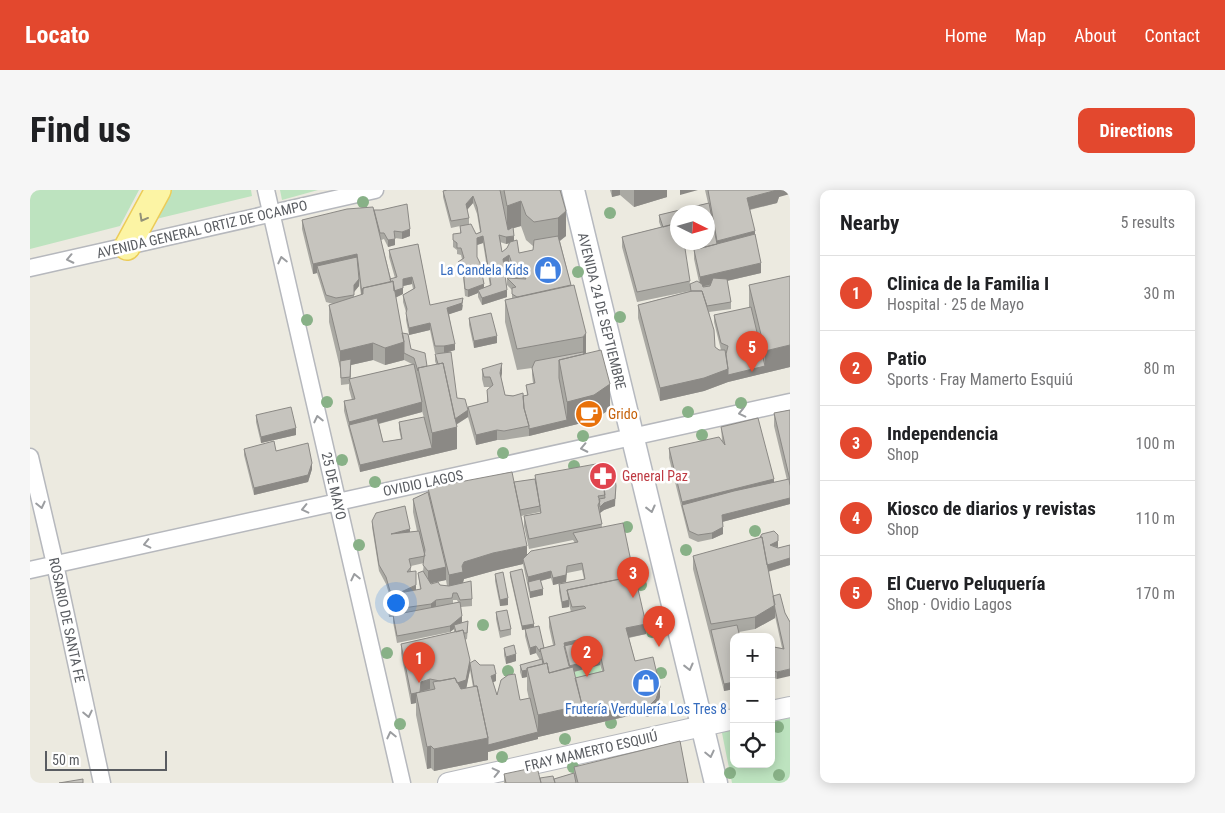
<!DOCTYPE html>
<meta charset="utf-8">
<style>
:root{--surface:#fff;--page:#f6f6f6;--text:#202124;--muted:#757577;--line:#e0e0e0;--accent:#e3482e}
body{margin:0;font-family:"Roboto Condensed",sans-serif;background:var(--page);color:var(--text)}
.controls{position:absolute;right:15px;bottom:15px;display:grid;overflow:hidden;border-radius:10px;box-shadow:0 2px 12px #0003}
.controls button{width:45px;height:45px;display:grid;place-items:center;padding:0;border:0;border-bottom:1px solid var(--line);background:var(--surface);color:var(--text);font:25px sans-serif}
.compass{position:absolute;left:640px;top:15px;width:45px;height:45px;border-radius:50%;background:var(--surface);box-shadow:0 2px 12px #0003;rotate:95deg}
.scale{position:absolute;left:15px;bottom:12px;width:122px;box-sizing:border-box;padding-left:5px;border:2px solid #595c61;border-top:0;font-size:14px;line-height:18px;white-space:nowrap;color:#595c61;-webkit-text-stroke:4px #fff;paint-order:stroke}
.you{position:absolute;left:365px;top:412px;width:18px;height:18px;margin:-12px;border:4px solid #fff;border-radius:50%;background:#1a73e8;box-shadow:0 0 0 8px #1a73e833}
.badge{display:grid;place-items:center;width:32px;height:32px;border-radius:50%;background:var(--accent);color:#fff;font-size:16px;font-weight:700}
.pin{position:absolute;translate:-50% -41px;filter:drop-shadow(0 1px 2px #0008)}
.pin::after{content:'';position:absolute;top:26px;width:18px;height:15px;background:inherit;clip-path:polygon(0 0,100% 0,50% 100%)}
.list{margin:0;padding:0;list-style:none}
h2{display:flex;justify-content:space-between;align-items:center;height:65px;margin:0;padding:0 20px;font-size:21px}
h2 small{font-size:16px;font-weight:400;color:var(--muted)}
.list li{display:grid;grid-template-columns:32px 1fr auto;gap:15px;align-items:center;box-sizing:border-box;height:75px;padding:0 20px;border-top:1px solid var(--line)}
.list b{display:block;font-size:19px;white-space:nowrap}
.list p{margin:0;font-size:16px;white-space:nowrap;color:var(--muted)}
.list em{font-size:16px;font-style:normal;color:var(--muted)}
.icon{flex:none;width:28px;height:28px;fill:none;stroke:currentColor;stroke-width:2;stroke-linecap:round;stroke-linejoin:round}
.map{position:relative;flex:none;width:760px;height:593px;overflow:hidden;border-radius:10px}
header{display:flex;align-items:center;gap:30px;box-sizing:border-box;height:70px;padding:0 25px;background:var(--accent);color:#fff}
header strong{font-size:24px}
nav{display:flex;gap:28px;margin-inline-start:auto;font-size:18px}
.intro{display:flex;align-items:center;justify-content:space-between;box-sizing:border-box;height:120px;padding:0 30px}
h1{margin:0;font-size:35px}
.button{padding:12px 22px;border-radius:10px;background:var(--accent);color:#fff;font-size:18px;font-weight:700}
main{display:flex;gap:30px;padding:0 30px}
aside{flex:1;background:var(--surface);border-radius:10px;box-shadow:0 2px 12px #0003}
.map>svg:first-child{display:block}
.green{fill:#bde3bf}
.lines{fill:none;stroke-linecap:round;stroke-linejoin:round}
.minor-casing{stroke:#b6b8bd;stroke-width:19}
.tertiary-casing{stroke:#b6b8bd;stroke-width:22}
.secondary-casing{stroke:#b6b9bf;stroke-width:25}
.primary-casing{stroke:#eccc58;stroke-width:28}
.minor{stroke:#fff;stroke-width:16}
.tertiary{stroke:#fff;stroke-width:20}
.secondary{stroke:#fff;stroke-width:22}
.primary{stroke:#fcf4a4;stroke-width:25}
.tree{fill:#88b187}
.wall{fill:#aaa9a3;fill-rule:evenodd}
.shaded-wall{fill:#8b8985}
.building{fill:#c6c4be;stroke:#8b8985}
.oneway{stroke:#929178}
.oneway2{stroke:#9b9da0}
.labels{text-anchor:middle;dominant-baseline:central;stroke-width:5;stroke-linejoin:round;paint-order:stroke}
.street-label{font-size:14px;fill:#595c61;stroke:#fff}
.shop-label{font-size:14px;fill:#366cbe;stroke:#fff;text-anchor:end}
.food-label{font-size:14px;fill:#c56008;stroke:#fff;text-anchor:start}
.health-label{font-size:14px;fill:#be3a42;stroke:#fff;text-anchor:start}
</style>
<header>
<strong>Locato</strong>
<nav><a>Home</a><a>Map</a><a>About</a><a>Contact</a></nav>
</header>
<div class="intro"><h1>Find us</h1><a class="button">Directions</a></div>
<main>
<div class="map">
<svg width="760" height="593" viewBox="0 0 760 593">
<rect width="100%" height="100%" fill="#eceae0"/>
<path class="green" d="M0,0H109L90,36L0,59Z
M142,0H221L222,6L126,29Z
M250,0H288L252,10Z
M570,475L574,491L543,498L539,483Z
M760,523V593H702L691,538L704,535V574H741V527Z"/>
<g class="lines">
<g class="minor-casing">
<path id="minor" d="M236,0L372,593
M0,78L345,0
M0,267L25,374L72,593
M0,380L760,212"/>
</g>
<g class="tertiary-casing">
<path id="tertiary" d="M741,521L760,517
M418,593L704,529"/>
</g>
<g class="secondary-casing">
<path id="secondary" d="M543,0L686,593"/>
</g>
<g class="primary-casing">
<path id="primary" d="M97,57L128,0"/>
</g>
<use href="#minor" class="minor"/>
<use href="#tertiary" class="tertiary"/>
<use href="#secondary" class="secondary"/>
<use href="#primary" class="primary"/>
</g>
<g class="tree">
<circle cx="333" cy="12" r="6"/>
<circle cx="580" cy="23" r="6"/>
<circle cx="548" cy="82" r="6"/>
<circle cx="590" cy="127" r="6"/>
<circle cx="277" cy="130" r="6"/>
<circle cx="297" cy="212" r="6"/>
<circle cx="711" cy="213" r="6"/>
<circle cx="658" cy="222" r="6"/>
<circle cx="672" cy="245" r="6"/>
<circle cx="553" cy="246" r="6"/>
<circle cx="473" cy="263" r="6"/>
<circle cx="312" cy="270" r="6"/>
<circle cx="544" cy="276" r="6"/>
<circle cx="345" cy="292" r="6"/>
<circle cx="597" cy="337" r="6"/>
<circle cx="725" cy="341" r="6"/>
<circle cx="329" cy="355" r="6"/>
<circle cx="656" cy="360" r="6"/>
<circle cx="611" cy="395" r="6"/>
<circle cx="453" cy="435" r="6"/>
<circle cx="622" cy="442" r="6"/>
<circle cx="357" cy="463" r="6"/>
<circle cx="478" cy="481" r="6"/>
<circle cx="631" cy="483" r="6"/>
<circle cx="581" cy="533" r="6"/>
<circle cx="370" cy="534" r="6"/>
<circle cx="748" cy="537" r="6"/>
<circle cx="535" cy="549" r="6"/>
<circle cx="472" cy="567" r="6"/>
<circle cx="543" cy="577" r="6"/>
<circle cx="700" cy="583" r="6"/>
<circle cx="749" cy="585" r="6"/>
</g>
<path class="wall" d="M417,0H530L536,46L530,51L541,95H544L556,163L580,219L564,230L499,246L474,250H467L446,255L438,227V217L457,212V200L460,197H454L452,189V179L472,183L471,187L475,205L493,206L497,205L496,195L503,193L502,185V178L487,180L475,132V110L482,108V100L477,95V88H485L479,72L474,75L477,107L452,115L448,107V103L438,107L435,106L433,86L428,78V72L432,69L431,65L427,64V60L423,57V50L430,44V36L421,38L413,7V1ZM443,13L447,24L450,42L446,44L439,34V28L437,20ZM491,36L496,50L503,56V60L489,63L484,51L483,38ZM470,52L476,54L480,53L477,58L472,62ZM453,53L460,96L454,98L447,68V55Z
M580,0H637V7L604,17L590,5L582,7Z
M675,0H760L749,7L747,13L720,20L725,44L731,83L697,91L701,112V119L679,122L685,157L689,160H691L684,132V125L719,118V95L760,86V177L698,192L674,201L630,211L608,128V115L660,101L607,112L592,57V47L631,37L629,32V25L678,13ZM648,22H678V52H674V57L664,60V69L669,92L660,94Z
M344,20L380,46L372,49L365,48V55L358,57L354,49L351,50L361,89L365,88L359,67V60L388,54L400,115H433L432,120L419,124L425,160L416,163L427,208L438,227L426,235L427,259L330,282L314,221V211L322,210L319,199V194L311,195L310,178L299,132V115L303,114L296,112L287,83L283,84L272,39V30ZM328,83L331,105L324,107V102L329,96ZM382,94L383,99L373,105V112L376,122V130L379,145L400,140L405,163H413L405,164V171L406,174L397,176L381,159L372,143L366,107L373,104V96ZM343,170L355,175L374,170L382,174L321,189V175ZM392,221L395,231L369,232V239L371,249L353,252L349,234L392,222Z
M439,128L467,153L444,158L439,135Z
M760,220V314L692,332L693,344L682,349L668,352L659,348L639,268V258L692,250L691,237L744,292L757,290L744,236V223Z
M226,225L266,245L231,253L226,232Z
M214,259L246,261L282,279L278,292L224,305L214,265Z
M567,280L585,316L574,320L570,323V321L572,337L616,444L599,448L605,471L630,507L626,519L618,527L607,524L508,547V549L458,562V570L404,581L401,578L397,579L386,525V513L381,514L371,463V454L424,442V439L420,442L367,453L363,432V427H359L357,409L360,407L356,394L349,381L342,337V331L380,342L387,341L383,322V309L398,302V298L484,292L505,289V285ZM510,322V323L494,326V336L499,359L543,350L545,353L497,365L491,326ZM394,373L393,381L388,383L390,399L386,400L381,381V376ZM493,374L500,408L513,405L511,391L521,388L523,395L536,392L537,383L552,380L554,389L529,394V401L532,418L539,417V414L541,422L519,427V437L523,455L514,458L504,437L480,382V386L492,440L495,439V446L500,465L506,463L510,470L490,475V482L492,488L497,487V500L499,509L490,510L467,505L463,492L466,491L440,473L435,450L437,449L438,437L432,432L431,417L442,416V409L433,393L434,389L463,381ZM416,390L417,396L410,395L401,394V393ZM423,410H427L428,412L423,413ZM570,474L572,481L545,488L544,482L570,475ZM440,480L443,497L436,498Z
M748,352V358L760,355V375L738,382L743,406L755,423L760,432L747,489L741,487V457L752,458L745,426V428L725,439L709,442L704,447V499L694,501L663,379V366Z
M465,384L478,415L470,416L465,391Z
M466,422L481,439V445L470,448L466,429Z
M474,458L486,471L476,474L474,465Z
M544,577L658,593H474V584L510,588L524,589L544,583Z"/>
<path class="shaded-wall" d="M582,0H590V5L582,7Z
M604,0H637V7L604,17Z
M650,0H668L650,5Z
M747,0H760V4L749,7L747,13L717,20V8Z
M443,6V13L436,21V14Z
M491,11V36L477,40V16Z
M536,21V46L528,52V28Z
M380,39V46L372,49V42Z
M725,41V54L687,57V51Z
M453,46V53L447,55V48Z
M484,46V52L476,54V47Z
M365,49V55L358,57V50Z
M327,64V74L287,76V83L283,84V74Z
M479,65V72L473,76V69Z
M731,73V83L670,97V87Z
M382,87V94L373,96V89Z
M329,89V96L324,102V95Z
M454,94V101L448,100V103L438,107V100Z
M373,98V104L363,109L333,106Z
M477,100V107L452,115V108Z
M433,108L432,120L417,125V118Z
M400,133V140L379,145V138Z
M556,143V165L553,168V147Z
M467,146V153L444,158V151Z
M374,152V170L355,175V158Z
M343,153V170L321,175L320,194L321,176L310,171V161Z
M425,154V160L414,163V156Z
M760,155V177L698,192L674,201L630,211V198L698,179L735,176V161Z
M472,173V183L470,193V183Z
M580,194V219L564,230L499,246V239L537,230V212Z
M392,212V222L321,241L319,235V241V232Z
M438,220V227L422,237V230Z
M427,237V259L330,282V275L402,258V243Z
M266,238V245L231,253V247Z
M467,240V250L446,255V245Z
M282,273V279L278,292L224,305V298Z
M744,289V299L652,315V312Z
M586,296L585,316L574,320L570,323V317Z
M760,308V314L692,332V325Z
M693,337V344L682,349V343Z
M380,339V345L361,344Z
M748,345V357L740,355Z
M497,356V374L493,369V374L463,381L434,389L433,392V400L419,403V385L432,376L434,372L463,363Z
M760,368V375L736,382V375Z
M537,376L536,392L523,395V388Z
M416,377V390L398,394V381Z
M521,381V388L498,394V387Z
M386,395V402L369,403Z
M513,399V405L500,408V402Z
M478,408V415L470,416V410Z
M406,410V417L401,421V414Z
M539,410V417L532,418V412Z
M745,415V428L725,439V427Z
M432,426V433L424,435V439L420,442V436Z
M504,434V437L492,440V436Z
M616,434V444L596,448V438Z
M560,447V457L535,462L534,453Z
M506,456V463L500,465V458Z
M569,459V468H570V475L539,483V476L563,470V460Z
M486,464V471L476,474V467Z
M440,470V480L436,500L417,505Z
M760,479V486L747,489V482Z
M497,480V487L492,488V481Z
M466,484V491L461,493V486Z
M400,489V499L386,503V513L381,514V504L391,492Z
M704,492V499L694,501V494Z
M630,497V507L626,519L618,527V517Z
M607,514V524L508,547V525L552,515Z
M508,542V549L458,562V570L404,581V559L458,548Z
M401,556V578L397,579V557Z"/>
<path class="building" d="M417,0H470L478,40L483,37L484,46L476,47L469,45L472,62L477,58L480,52L487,50L489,63L503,60L504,50L528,46L541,95L487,107L482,104V98L486,97L477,88L496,89L492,81L485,82L479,65L473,69L477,100L452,108L448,100L461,95L453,46L447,48V67L450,73L454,94L438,100L435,99L433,79L428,72L434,68L431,58H427V53L423,50V44L431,43L430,36L441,34L446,44L451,42L447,17L443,6L436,14L439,28L421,31L413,1Z
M474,0H530L536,21L528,28L504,32L496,25L491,11L477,16Z
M678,0H747L717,8L725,41L687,51Z
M679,13L687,54L675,57L674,52H678V22H648V33L633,37L629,25Z
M377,14L380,39L372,42L364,41L365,49L358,50L354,43H350L344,20H351Z
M343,17L361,92L333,98L332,104L327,64L283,74L272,30L317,19Z
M648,33V52H654L660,91L607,102L592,47Z
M725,44L731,73L670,87L664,60Z
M388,54L400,115L433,108L432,113L417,118L425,154L414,156H405L400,133L379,138L376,123L377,119L373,105L385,98L382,87L373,89V98L364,101L363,91L361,92L360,89L367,87L359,60Z
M327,67L329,89L324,95V105L306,108L296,105L287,76Z
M760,86V155L735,161L719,95Z
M683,88L697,89L701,112L677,116L672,101H661L660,94L667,91L672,94L673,97L680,96Z
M363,91L374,152L355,158L343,153L310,161L299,115L333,104V98Z
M544,95L556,143L553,147L487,159L475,110Z
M662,101H672L684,140L685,157L689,160H695L698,179L674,188L630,198L608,115Z
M721,117L735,176L698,185V179L696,164L698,156L691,153L684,125Z
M461,123L467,146L444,151L439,128Z
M372,143L378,144L381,159L395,163L397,176L388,178V181L384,168L374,163V152Z
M571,160L580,194L564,205L537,212L529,170Z
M421,162L427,208L435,209L438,220L425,229L413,173L408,174L405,164Z
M553,162L554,164L529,170V188L537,230L499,239V236L494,218L493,206L498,205L496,195L505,193L502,178L505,171Z
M321,169L320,187L311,188L310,171Z
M413,173L427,237L402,243L388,178Z
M472,173L470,183L475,205L483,206L493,203L494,218L499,236L474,241L467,240L446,245L438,217L458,212L457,200L463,195L460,187H454L452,179Z
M384,174L392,212L319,232L314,211L325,209L319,189Z
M261,217L266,238L231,247L226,225Z
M760,220V290L744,223Z
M394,227L402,258L330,275L319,235L347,228L353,252L372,249L369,232Z
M728,228L744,289L652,312L639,258L689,247L695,255L691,237Z
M244,251L246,261L278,253L282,273L278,285L224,298L214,259Z
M566,274L567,281L573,289L575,305L568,306L570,311L568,315L572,334L499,349L494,326L511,323L505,285Z
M577,278L582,279L583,281L573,292V289L567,280Z
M584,280L586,296L585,309L574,313L570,317L569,309L575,308L573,292Z
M482,282L497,356L463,363L434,372L432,376L433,382L419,385L398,298Z
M505,289L510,316L490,320L484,292Z
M759,289L760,296V308L692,325L693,337L682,343L668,345L659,341L652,315L704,301Z
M398,302L416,377L398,381L393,375L395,360L383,309Z
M375,316L380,339L361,344L389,341L395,366L379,369L381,377L377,382L386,381V395L369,403L391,399L388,383L393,381L401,394L408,392L410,395L419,396L441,391L442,409L430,410L427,403H423L422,408L406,410L401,414L359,420L357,409L366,403L360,401L356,387L349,375L342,331L346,323Z
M593,333L604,386L537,400L539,410L532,412L529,394L555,389L552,373L537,376L536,385L523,388L521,381L498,387L493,369L501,361L548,352L543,343Z
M744,341L748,345V351L740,355L748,358L760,355V368L737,375L732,347H730L732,344Z
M732,347L745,415L725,427L681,434L663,366Z
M492,379L504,434L492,436L480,382Z
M473,382L478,408L470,410L465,384Z
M605,386L616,434L596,438L605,471L623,467L630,497L626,509L618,517L607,514L552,527V515L545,488L574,481L569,459L563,460L560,447L534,453L540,477L519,483L517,473L514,474L510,459L525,455L519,427L556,418L554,416L542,417L537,400Z
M510,389L513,399L500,402L498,392Z
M750,404L755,423L760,432V479L747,482L741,480V457H744L754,459L745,419L743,406Z
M430,412L432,426L420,436L367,446L363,425Z
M477,420L481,439L470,441L466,422Z
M438,431L437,443H434L433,440L426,442L424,435Z
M707,435L710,447H704V492L694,494L681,440Z
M509,436L514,458L510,459V462L506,456L500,458L495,439Z
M433,440L440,470L436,490L427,493L425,488L410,491L400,489L391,492L390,502L381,504L371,454Z
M560,450L563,463L569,462L570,468L539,476L534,456Z
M484,455L486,464L476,467L474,458Z
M512,469L513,474L497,478V480L492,481L490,475Z
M445,470L450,475H464L466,484L461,486L467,505L471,490L478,485L485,484L490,510L500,508L508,542L458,555V548L447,496H444L440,473Z
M517,473L519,483L543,477L552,515L508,525L497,478Z
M425,488L431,499L447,496L458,548L404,559L401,556L397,557L386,503L405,499L403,492Z
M650,551L658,593H548L544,577Z
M507,577L511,593H476L474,584Z
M544,583L546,593H525L524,589Z
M523,586L525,593H511L510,588Z
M53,589V593H29Z"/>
<defs><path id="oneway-chevron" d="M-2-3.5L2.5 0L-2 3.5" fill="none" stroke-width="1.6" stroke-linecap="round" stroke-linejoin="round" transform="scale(1.25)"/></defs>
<use class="oneway" href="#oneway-chevron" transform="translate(113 28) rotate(119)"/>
<g class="oneway2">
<use href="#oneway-chevron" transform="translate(40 69) rotate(168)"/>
<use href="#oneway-chevron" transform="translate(252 70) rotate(-103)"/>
<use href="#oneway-chevron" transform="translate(712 223) rotate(167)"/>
<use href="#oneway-chevron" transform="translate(288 229) rotate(-103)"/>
<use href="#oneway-chevron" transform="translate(554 258) rotate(168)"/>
<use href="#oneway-chevron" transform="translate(11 315) rotate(77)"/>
<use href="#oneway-chevron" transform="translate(275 319) rotate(167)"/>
<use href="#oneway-chevron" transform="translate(621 319) rotate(76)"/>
<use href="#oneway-chevron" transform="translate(117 354) rotate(167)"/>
<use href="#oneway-chevron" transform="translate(325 387) rotate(-103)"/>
<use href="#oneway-chevron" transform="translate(659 477) rotate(76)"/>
<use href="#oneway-chevron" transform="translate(58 524) rotate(78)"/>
<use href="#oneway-chevron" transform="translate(361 545) rotate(-103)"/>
<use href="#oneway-chevron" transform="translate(680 564) rotate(77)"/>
<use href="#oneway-chevron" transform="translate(466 582) rotate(-13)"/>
</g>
<defs>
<g id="shop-disc" transform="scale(1.4375)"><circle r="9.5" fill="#3f7fe0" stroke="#fff"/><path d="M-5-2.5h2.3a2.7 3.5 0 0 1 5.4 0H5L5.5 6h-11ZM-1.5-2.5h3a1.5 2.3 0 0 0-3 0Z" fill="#fff"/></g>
<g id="cafe-disc" transform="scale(1.4375)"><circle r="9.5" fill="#e8710a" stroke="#fff"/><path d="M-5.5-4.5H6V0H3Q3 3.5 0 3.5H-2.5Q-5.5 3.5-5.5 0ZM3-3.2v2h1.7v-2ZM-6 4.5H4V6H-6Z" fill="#fff"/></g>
<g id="pharmacy-disc" transform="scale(1.4375)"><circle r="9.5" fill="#e0444e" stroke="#fff"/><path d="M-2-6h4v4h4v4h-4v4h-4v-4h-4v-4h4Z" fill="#fff"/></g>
</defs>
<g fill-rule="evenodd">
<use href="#shop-disc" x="518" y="80"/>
<use href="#cafe-disc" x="559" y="224"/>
<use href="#pharmacy-disc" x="573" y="286"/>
<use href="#shop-disc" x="616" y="493"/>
</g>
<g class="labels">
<g class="street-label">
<text transform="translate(172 39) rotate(-13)">AVENIDA GENERAL ORTIZ DE OCAMPO</text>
<text transform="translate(572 121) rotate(76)">AVENIDA 24 DE SEPTIEMBRE</text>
<text transform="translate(393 293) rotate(-12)">OVIDIO LAGOS</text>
<text transform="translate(304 296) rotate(77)">25 DE MAYO</text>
<text transform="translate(37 430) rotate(78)">ROSARIO DE SANTA FE</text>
<text transform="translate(561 561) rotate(-13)">FRAY MAMERTO ESQUIÚ</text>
</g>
<g class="shop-label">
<text x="499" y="80">La Candela Kids</text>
<text x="616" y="519" text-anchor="middle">Frutería Verdulería Los Tres 8</text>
</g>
<g class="food-label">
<text x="578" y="224">Grido</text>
</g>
<g class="health-label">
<text x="592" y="286">General Paz</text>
</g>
</g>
</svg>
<div class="controls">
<button>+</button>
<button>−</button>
<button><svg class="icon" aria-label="locate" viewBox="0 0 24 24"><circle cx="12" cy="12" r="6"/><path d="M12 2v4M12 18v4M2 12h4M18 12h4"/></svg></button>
</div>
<svg class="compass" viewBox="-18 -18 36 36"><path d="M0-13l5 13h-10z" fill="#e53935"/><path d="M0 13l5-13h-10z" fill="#757577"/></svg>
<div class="scale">50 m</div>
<div class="you"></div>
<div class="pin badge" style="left:389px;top:493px">1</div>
<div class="pin badge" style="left:557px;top:487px">2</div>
<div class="pin badge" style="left:603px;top:408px">3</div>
<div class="pin badge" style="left:629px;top:457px">4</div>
<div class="pin badge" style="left:722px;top:182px">5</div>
</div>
<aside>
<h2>Nearby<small>5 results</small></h2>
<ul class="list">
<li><span class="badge">1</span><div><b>Clinica de la Familia I</b><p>Hospital · 25 de Mayo</p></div><em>30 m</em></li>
<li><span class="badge">2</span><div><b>Patio</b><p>Sports · Fray Mamerto Esquiú</p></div><em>80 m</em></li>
<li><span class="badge">3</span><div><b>Independencia</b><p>Shop</p></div><em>100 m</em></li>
<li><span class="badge">4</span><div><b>Kiosco de diarios y revistas</b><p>Shop</p></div><em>110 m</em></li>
<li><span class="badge">5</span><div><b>El Cuervo Peluquería</b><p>Shop · Ovidio Lagos</p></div><em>170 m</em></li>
</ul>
</aside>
</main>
